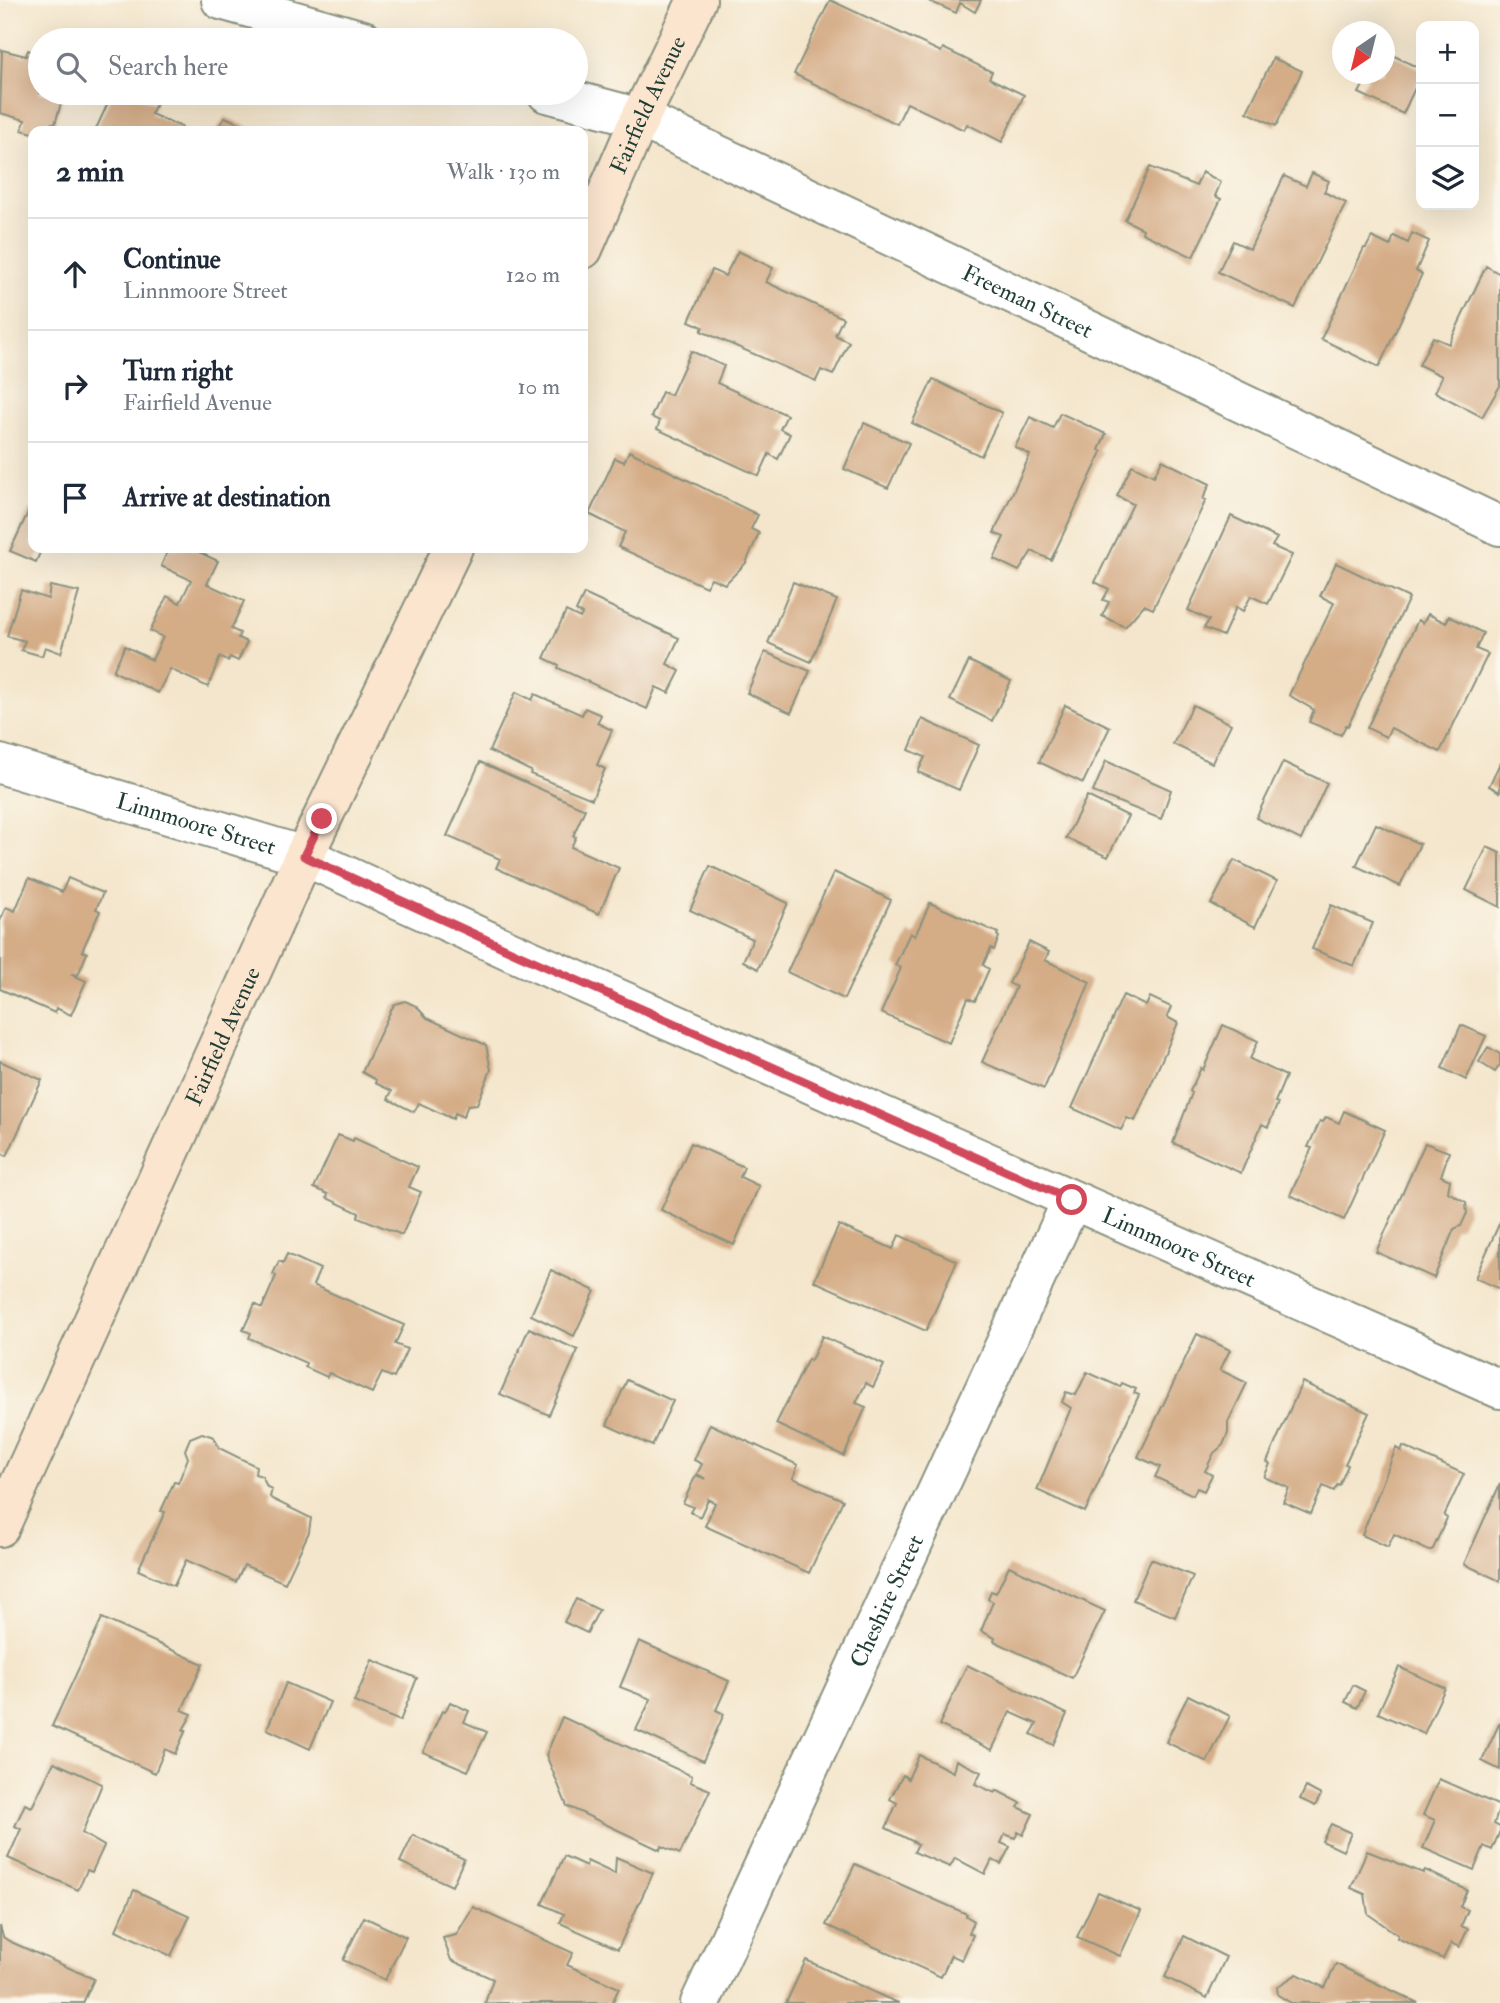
<!DOCTYPE html>
<meta charset="utf-8">
<style>
:root{--surface:#fff;--page:#f6f6f7;--text:#1f2937;--muted:#747a83;--line:#e0e1e3}
body{margin:0;font-family:"IM FELL Double Pica",serif;background:var(--page);color:var(--text)}
.controls{position:absolute;right:21px;top:21px;display:grid;overflow:hidden;border-radius:14px;box-shadow:0 7px 28px #0002}
.controls button{width:63px;height:63px;display:grid;place-items:center;padding:0;border:0;border-bottom:2px solid var(--line);background:var(--surface);color:var(--text);font:35px sans-serif}
.compass{position:absolute;left:1332px;top:21px;width:63px;height:63px;border-radius:50%;background:var(--surface);box-shadow:0 7px 28px #0002;rotate:215deg}
.stop{position:absolute;width:21px;height:21px;margin:-16px;border:5px solid #d1495b;border-radius:50%;background:#fff}
.stop.end{background:#d1495b;border-color:#fff;box-shadow:0 2px 7px #0008}
.list{margin:0;padding:0;list-style:none}
h2{display:flex;justify-content:space-between;align-items:center;height:91px;margin:0;padding:0 28px;font-size:30px}
h2 small{font-size:23px;font-weight:400;color:var(--muted)}
.list li{display:grid;grid-template-columns:46px 1fr auto;gap:21px;align-items:center;box-sizing:border-box;height:112px;padding:0 28px;border-top:2px solid var(--line)}
.list b{display:block;font-size:26px;white-space:nowrap}
.list p{margin:0;font-size:23px;white-space:nowrap;color:var(--muted)}
.list em{font-size:23px;font-style:normal;color:var(--muted)}
.icon{flex:none;width:38px;height:38px;fill:none;stroke:currentColor;stroke-width:2;stroke-linecap:round;stroke-linejoin:round}
.map{position:relative;flex:none;width:1500px;height:2003px;overflow:hidden}
.search{position:absolute;background:var(--surface);box-shadow:0 7px 28px #0002;left:28px;top:28px;width:560px;height:77px;display:flex;align-items:center;gap:18px;box-sizing:border-box;padding:0 24px;border-radius:38px;color:var(--muted);font-size:26px}
.panel{position:absolute;background:var(--surface);box-shadow:0 7px 28px #0002;left:28px;top:126px;width:560px;height:427px;border-radius:14px}
.map>svg:first-child{display:block}
.building{fill:#d4ac86}
.lines{fill:none;stroke-linecap:round;stroke-linejoin:round}
.street-casing{stroke:#8a9280;stroke-width:42}
.secondary-casing{stroke:#8a9280;stroke-width:42}
.street{stroke:#fff;stroke-width:38}
.secondary{stroke:#fbe5cf;stroke-width:38}
.route{stroke:#d1495b;stroke-width:9}
.labels{text-anchor:middle;dominant-baseline:central;stroke-width:5;stroke-linejoin:round;paint-order:stroke}
.street-label{font-size:23px;fill:#1f3d34;stroke:#fbf7ec}
</style>
<div class="map">
<svg width="1500" height="2003" viewBox="0 0 1500 2003">
<rect width="100%" height="100%" fill="#fbf7ec"/>
<filter id="ink" filterUnits="userSpaceOnUse"><feTurbulence type="fractalNoise" baseFrequency=".0143" numOctaves="2"/><feDisplacementMap in="SourceGraphic" scale="14" xChannelSelector="R" yChannelSelector="G"/><feConvolveMatrix kernelMatrix="1 2 1 2 8 2 1 2 1" color-interpolation-filters="sRGB"/></filter>
<filter id="wash" filterUnits="userSpaceOnUse"><feTurbulence type="fractalNoise" baseFrequency=".00686" numOctaves="4" result="noise"/><feDisplacementMap in="SourceGraphic" scale="28" xChannelSelector="R" yChannelSelector="G"/><feGaussianBlur stdDeviation="1.57" result="paint"/><feColorMatrix in="noise" values="0 0 0 0 0 0 0 0 0 0 0 0 0 0 0 0 0 1.4 0 .05"/><feComposite in="paint" operator="in"/></filter>
<g filter="url(#wash)">
<rect width="100%" height="100%" fill="#f4e6cc"/>
<g id="blocks">
<path class="building" d="M830,0L941,52L943,48L992,72L989,78L1024,95L1002,142L967,124L964,130L907,103L897,124L794,74Z
M927,0H981L975,12L960,3L956,13Z
M2,50L26,56L28,50L40,54V93H64L55,124L52,123L50,131L33,133L22,130L25,120L0,113Z
M1384,51L1421,69V75L1403,114L1359,93L1369,74H1384Z
M1273,58L1302,71L1276,126L1247,112Z
M115,93H130L156,104L151,114L182,127L180,131H95L112,94L114,95Z
M225,117L257,131H216Z
M1150,167L1196,186L1202,172L1221,182L1215,196L1221,199L1193,257L1142,233L1143,229L1125,220Z
M1312,173L1329,181L1324,192L1346,203L1295,308L1218,272L1233,241L1250,249L1284,176L1306,186Z
M1412,233L1429,241L1416,271L1422,274L1379,367L1321,339L1364,248H1366L1372,237L1390,246L1394,236L1408,243Z
M738,251L773,268L766,282L843,318L835,335L849,342L833,375L821,370L816,381L701,331L703,327L689,321L712,270L725,276Z
M1486,266L1500,274V386L1482,417L1435,392L1442,376L1419,365L1433,337L1449,344Z
M691,351L724,366L717,383L787,415L780,429L790,434L778,459L769,454L759,476L657,429L660,421L651,417L662,392L671,395Z
M933,379L1002,413L981,456L912,423Z
M1060,413L1106,434L1099,450L1102,452L1051,560L1032,551L1019,571L994,559L1004,537L994,533L1030,455L1015,447L1030,417L1053,428Z
M864,423L909,443L888,488L844,469Z
M629,451L758,515L751,529L759,533L746,563L725,584L711,578L706,587L618,547L625,532L589,514L615,458L624,462Z
M1162,460L1210,484L1203,499L1206,500L1153,609L1144,605L1125,627L1102,616L1109,602L1103,600L1109,589L1095,582L1133,504L1117,496L1132,465L1154,476Z
M29,510L33,512V548H42L36,562L10,551Z
M1231,516L1277,538L1272,546L1292,555L1268,604L1251,596L1243,611L1236,607L1223,636L1204,628L1209,620L1188,610Z
M169,548H190L218,561L207,584L244,601L231,629L240,633L238,638L247,642L238,661L230,657L228,661L220,657L208,687L170,669L158,693L113,671L125,646L152,660L163,637L150,631L167,596L180,603L191,580L161,566Z
M1336,563L1409,598L1348,726L1346,725L1341,735L1309,722L1314,710L1289,695L1334,603L1320,596Z
M793,582L837,600L811,662L768,643Z
M50,586L79,592L61,653L45,647L42,656L21,650L25,641L7,636L21,590L48,599Z
M584,594L679,638L667,664L680,671L669,693L656,687L647,709L558,668L559,665L544,658L566,611L580,618L582,614L576,611Z
M1428,614L1446,623L1449,616L1483,633L1476,649L1488,654L1440,752L1391,728L1386,737L1367,728L1418,620L1423,623Z
M765,652L810,671L791,713L747,693Z
M969,661L1011,681L992,721L950,700Z
M516,692L532,700L535,694L582,715L585,708L601,715L597,723L612,730L597,765L605,769L592,799L530,774L531,771L489,751Z
M1065,705L1110,727L1083,783L1039,762Z
M1193,705L1231,724L1212,763L1173,744Z
M922,719L979,745L959,790L918,772L925,757L909,750Z
M1106,761L1171,790L1161,819L1093,792Z
M480,762L585,809L573,836L576,837L571,847L619,868L599,914L496,868L500,859L447,836Z
M1283,762L1327,783L1301,840L1256,818Z
M1500,763V792L1489,786Z
M1087,796L1128,816L1108,857L1066,838Z
M1376,824L1420,844L1400,886L1356,866Z
M1487,847L1500,853V907L1466,890Z
M1234,860L1277,881L1255,927L1211,904Z
M710,866L788,903L758,969L743,961L753,939L690,910Z
M834,872L891,900L844,999L787,972Z
M29,878L62,892L68,878L103,893L96,909L100,911L82,951L87,953L78,975L71,974L86,981L71,1015L56,1008L55,1013L0,989V921L6,907L15,911Z
M930,903L998,933L997,935L999,937L994,950L991,948L983,965L989,969L975,1001L968,998L949,1043L881,1013L901,968L895,965L910,933L915,936Z
M1331,905L1373,923L1354,966L1312,949Z
M1029,942L1049,952L1045,960L1090,982L1044,1089L982,1062L1016,987L1009,983Z
M1123,995L1146,1006L1150,997L1171,1007L1167,1017L1178,1023L1135,1121L1127,1118L1121,1130L1072,1108Z
M405,1001L416,1006L427,1018L486,1045L491,1070L477,1104L468,1105L463,1117L455,1113L453,1119L419,1103L414,1112L388,1099L392,1091L375,1083L376,1080L362,1072L391,1010L395,1004Z
M1223,1025L1258,1041L1250,1059L1286,1076L1275,1102L1278,1103L1268,1127L1262,1124L1241,1173L1173,1143L1192,1093L1190,1091L1201,1068L1203,1070Z
M1461,1025L1486,1036L1466,1080L1442,1068Z
M1488,1047L1500,1054V1065L1495,1072L1479,1062Z
M0,1061L42,1080L7,1156L0,1153Z
M1344,1111L1385,1130L1344,1220L1290,1195L1312,1148L1308,1147L1320,1121L1323,1122L1326,1117L1339,1123Z
M338,1135L353,1141L354,1138L418,1167L409,1187L421,1192L402,1235L358,1217L359,1213L327,1198L328,1194L314,1188Z
M691,1143L744,1167L740,1177L759,1186L734,1245L661,1210Z
M1425,1143L1449,1152L1441,1176L1450,1180L1448,1192L1466,1202L1467,1213L1461,1226L1454,1229L1434,1278L1376,1252Z
M1500,1222V1289L1475,1278Z
M839,1225L893,1249L899,1235L957,1261L926,1331L814,1281Z
M287,1254L320,1269L313,1285L404,1325L395,1344L407,1349L394,1378L382,1373L372,1393L329,1373L327,1377L305,1367L306,1363L249,1338L251,1333L243,1330L255,1304L262,1308L276,1276L273,1274L279,1261L283,1263Z
M551,1270L595,1291L574,1336L531,1315Z
M529,1328L578,1350L549,1415L500,1394Z
M1197,1334L1230,1350L1220,1370L1247,1383L1228,1422V1433L1223,1445L1214,1453L1205,1471L1212,1475L1204,1491L1197,1488L1193,1495L1155,1477L1160,1467L1138,1457Z
M822,1336L884,1365L873,1387L866,1383L856,1403L866,1407L844,1456L776,1424L808,1359L810,1361L813,1356Z
M1087,1372L1120,1387L1122,1383L1136,1389L1134,1393L1139,1395L1085,1512L1037,1490L1071,1408L1062,1402L1066,1392L1076,1395Z
M627,1380L673,1401L652,1446L607,1425Z
M1302,1382L1369,1413L1345,1464L1348,1465L1339,1486L1337,1485L1334,1491L1323,1486L1311,1514L1283,1502L1289,1488L1264,1477L1270,1464L1267,1462Z
M710,1424L798,1465L793,1478L843,1500L809,1573L705,1526L715,1503L708,1499L700,1517L690,1512L693,1507L683,1503L696,1475L706,1479L697,1474L702,1464L694,1460Z
M202,1433L214,1437L219,1448L256,1466L255,1474L262,1476L267,1487L272,1489L270,1497L272,1499L311,1518L309,1532L285,1583L244,1565L236,1582L186,1560L174,1586L138,1570L165,1512L161,1511L174,1482L178,1483L188,1458L185,1450L190,1438Z
M1403,1446L1464,1474L1444,1516L1447,1518L1433,1549L1429,1551L1394,1534L1388,1547L1362,1535L1396,1448L1401,1451Z
M1500,1484V1581L1464,1564Z
M1151,1559L1193,1576L1175,1617L1133,1600Z
M1009,1566L1105,1611L1072,1678L994,1641L995,1638L981,1631L993,1602L988,1599L991,1591L996,1593Z
M576,1599L599,1610L587,1633L564,1622Z
M102,1618L203,1664L182,1710L192,1714L183,1730H186L175,1754L165,1749L155,1773L52,1726Z
M639,1641L729,1681L716,1710L724,1714L703,1761L636,1730L651,1699L620,1687Z
M372,1660L417,1678L400,1721L354,1702Z
M967,1665L1067,1714L1053,1745L1031,1734L1037,1724L1010,1712L992,1750L939,1725Z
M1399,1667L1445,1688L1424,1734L1378,1713Z
M286,1683L330,1702L310,1749L267,1729Z
M1353,1685L1365,1691L1357,1708L1345,1702Z
M1188,1695L1230,1716L1207,1762L1166,1742Z
M450,1702L469,1711L464,1722L487,1732L468,1771L423,1752L442,1711L445,1712Z
M562,1717L692,1776L690,1782L710,1790L680,1854L661,1846L660,1850L567,1806L546,1755Z
M1500,1722V1770L1482,1761Z
M919,1755L953,1772L956,1760L981,1772L975,1784L995,1793L996,1790L1021,1803L1018,1807L1033,1814L1023,1835L1018,1832L1015,1838L1005,1834L1001,1843L1010,1847L1001,1864L992,1860L985,1874L955,1858L950,1867L914,1852L918,1844L886,1828L897,1803L890,1799L903,1775L908,1779Z
M54,1762L102,1784L82,1833L104,1846L92,1872L87,1870L78,1890L8,1858L21,1829L15,1826L25,1804L32,1807Z
M1439,1779L1500,1806L1494,1824L1500,1827V1831L1492,1850L1484,1846L1474,1870L1423,1848L1435,1820L1423,1815Z
M1306,1787L1321,1795L1315,1806L1300,1799Z
M1331,1824L1351,1833L1343,1851L1322,1841Z
M413,1835L464,1859L452,1886L400,1862Z
M1367,1851L1423,1873L1425,1870L1467,1890L1460,1907L1468,1910L1461,1926L1468,1929L1459,1947L1451,1943L1443,1959L1397,1938L1398,1935L1368,1914L1365,1894L1351,1888Z
M564,1856L586,1866L587,1861L615,1874L616,1857L653,1873L618,1949L560,1923L564,1914L542,1904Z
M855,1864L967,1914L966,1916L974,1921L969,1933L973,1935L962,1960L951,1955L941,1977L826,1925Z
M134,1890L190,1916L171,1956L116,1930Z
M1098,1892L1141,1911L1120,1956L1077,1937Z
M473,1907L573,1953L567,1965L619,1988L612,2003H485L493,1979L451,1960L443,1938L456,1935Z
M364,1917L406,1937L385,1980L343,1960Z
M0,1926L3,1937L9,1941L94,1979L83,2003H0Z
M1184,1936L1226,1957L1207,1998L1165,1977Z
M806,1960L884,1997L899,2003H786Z
M1336,1964L1418,2003H1291L1278,1995L1277,1987L1297,1974L1325,1988Z"/>
</g>
</g>
<g filter="url(#ink)">
<use href="#blocks" fill-opacity="0" stroke="#8a9280" stroke-width="2"/>
<g class="lines">
<g class="street-casing">
<g id="street">
<path d="M221,0L363,40"/>
<path id="s1" d="M547,93L640,118L990,283L1500,526"/>
<path id="s2" d="M0,764L304,856L513,952L1500,1389"/>
<path id="s3" d="M700,2003L1072,1200"/>
</g>
</g>
<g class="secondary-casing">
<g id="secondary">
<path id="s4" d="M583,249L640,118L697,0"/>
<path id="s5" d="M0,1527L304,856L453,548"/>
</g>
</g>
<use href="#street" class="street"/>
<use href="#secondary" class="secondary"/>
</g>
</g>
<g class="lines" filter="url(#ink)">
<path class="route" d="M322,819L304,856L513,952L1072,1200"/>
</g>
<g class="labels">
<g class="street-label">
<text stroke="none"><textPath href="#s4" startOffset="158">Fairfield Avenue</textPath></text>
<text stroke="none"><textPath href="#s1" startOffset="525">Freeman Street</textPath></text>
<text stroke="none"><textPath href="#s2" startOffset="205">Linnmoore Street</textPath></text>
<text stroke="none"><textPath href="#s5" startOffset="539">Fairfield Avenue</textPath></text>
<text stroke="none"><textPath href="#s2" startOffset="1276">Linnmoore Street</textPath></text>
<text stroke="none"><textPath href="#s3" startOffset="443">Cheshire Street</textPath></text>
</g>
</g>
</svg>
<div class="controls">
<button>+</button>
<button>−</button>
<button><svg class="icon" aria-label="layers" viewBox="0 0 24 24"><path d="M12 4l9 5-9 5-9-5zM3 14l9 5 9-5"/></svg></button>
</div>
<svg class="compass" viewBox="-18 -18 36 36"><path d="M0-13l5 13h-10z" fill="#e53935"/><path d="M0 13l5-13h-10z" fill="#747a83"/></svg>
<div class="stop" style="left:1072px;top:1200px"></div>
<div class="stop end" style="left:322px;top:819px"></div>
<div class="search"><svg class="icon" aria-label="search" viewBox="0 0 24 24"><circle cx="10" cy="10" r="6"/><path d="M15 15l6 6"/></svg>Search here</div>
<section class="panel">
<h2>2 min<small>Walk · 130 m</small></h2>
<ul class="list">
<li><svg class="icon" aria-label="ahead" viewBox="0 0 24 24"><path d="M12 20V5M6 11l6-6 6 6"/></svg><div><b>Continue</b><p>Linnmoore Street</p></div><em>120 m</em></li>
<li><svg class="icon" aria-label="right" viewBox="0 0 24 24"><path d="M7 20v-9h11M14 6l5 5-5 5"/></svg><div><b>Turn right</b><p>Fairfield Avenue</p></div><em>10 m</em></li>
<li><svg class="icon" aria-label="arrive" viewBox="0 0 24 24"><path d="M6 21V4h12l-3 4 3 4H6"/></svg><div><b>Arrive at destination</b></div></li>
</ul>
</section>
</div>
